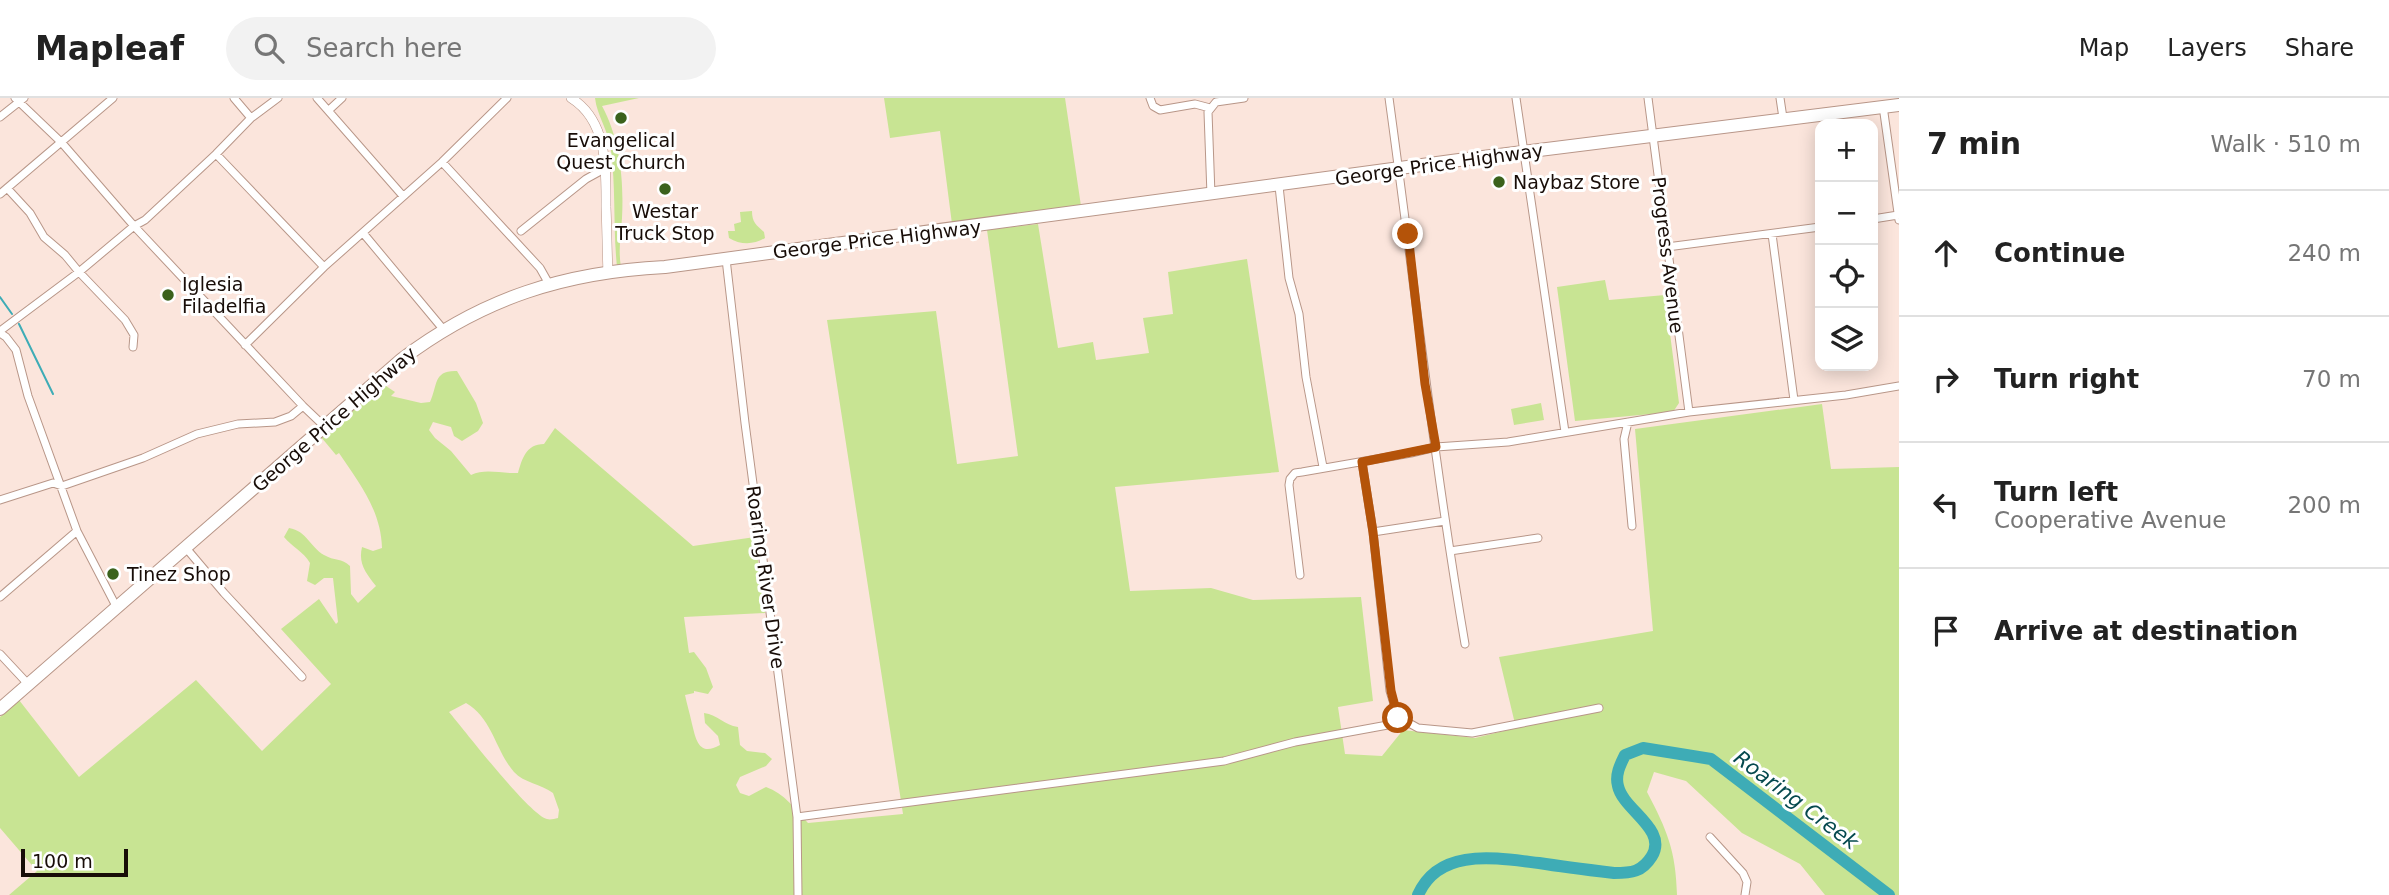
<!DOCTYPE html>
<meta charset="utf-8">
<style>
:root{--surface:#fff;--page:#f2f2f2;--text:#222;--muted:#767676;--line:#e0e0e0}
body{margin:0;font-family:"DejaVu Sans",sans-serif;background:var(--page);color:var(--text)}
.controls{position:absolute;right:21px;top:21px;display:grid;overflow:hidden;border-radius:14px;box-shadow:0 4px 18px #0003}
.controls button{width:63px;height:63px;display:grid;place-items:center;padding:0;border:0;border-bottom:2px solid var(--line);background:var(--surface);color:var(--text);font:35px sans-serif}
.scale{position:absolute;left:21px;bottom:18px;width:107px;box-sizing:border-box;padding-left:7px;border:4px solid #180d08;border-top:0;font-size:19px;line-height:24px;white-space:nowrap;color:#180d08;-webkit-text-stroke:5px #fff;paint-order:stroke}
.stop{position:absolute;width:21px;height:21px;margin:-16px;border:5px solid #b45309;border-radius:50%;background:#fff}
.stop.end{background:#b45309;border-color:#fff;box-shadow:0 2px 7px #0008}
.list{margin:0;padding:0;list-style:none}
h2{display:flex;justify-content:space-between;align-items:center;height:91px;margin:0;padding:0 28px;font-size:30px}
h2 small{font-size:23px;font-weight:400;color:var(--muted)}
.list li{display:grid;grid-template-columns:46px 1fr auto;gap:21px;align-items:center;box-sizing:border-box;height:126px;padding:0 28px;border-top:2px solid var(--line)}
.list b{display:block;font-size:26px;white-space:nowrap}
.list p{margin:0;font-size:23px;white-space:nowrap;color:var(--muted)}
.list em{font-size:23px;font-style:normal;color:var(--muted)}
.icon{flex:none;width:38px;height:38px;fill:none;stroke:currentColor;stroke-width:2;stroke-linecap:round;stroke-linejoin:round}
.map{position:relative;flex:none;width:1899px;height:797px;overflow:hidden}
header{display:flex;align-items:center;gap:42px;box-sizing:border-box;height:98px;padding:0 35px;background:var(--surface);border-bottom:2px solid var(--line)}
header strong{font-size:33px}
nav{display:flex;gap:38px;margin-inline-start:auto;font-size:24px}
.search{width:490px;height:63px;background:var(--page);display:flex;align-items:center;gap:18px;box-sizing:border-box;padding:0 24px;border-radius:38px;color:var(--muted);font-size:26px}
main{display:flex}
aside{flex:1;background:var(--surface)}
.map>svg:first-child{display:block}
.green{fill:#c8e493;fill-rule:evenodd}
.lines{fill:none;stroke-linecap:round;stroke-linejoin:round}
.stream{stroke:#3eacb6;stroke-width:2}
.river{stroke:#3eacb6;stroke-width:12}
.minor-casing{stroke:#b89688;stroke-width:9}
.tertiary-casing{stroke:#b89688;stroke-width:10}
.trunk-casing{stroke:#b89688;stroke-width:14}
.minor{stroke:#fff;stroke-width:7}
.tertiary{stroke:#fff;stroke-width:9}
.trunk{stroke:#fff;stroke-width:12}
.route{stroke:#b45309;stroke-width:9}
.poi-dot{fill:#3b621c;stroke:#fff;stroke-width:2.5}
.labels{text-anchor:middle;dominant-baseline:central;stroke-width:6;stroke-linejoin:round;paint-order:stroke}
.poi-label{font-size:19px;fill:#180d08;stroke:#fff;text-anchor:start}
.street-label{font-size:19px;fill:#180d08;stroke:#fff}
.water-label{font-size:21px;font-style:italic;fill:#05494e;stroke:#fff}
</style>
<header>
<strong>Mapleaf</strong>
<div class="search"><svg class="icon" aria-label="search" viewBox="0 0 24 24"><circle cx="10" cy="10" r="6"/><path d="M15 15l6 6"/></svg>Search here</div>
<nav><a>Map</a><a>Layers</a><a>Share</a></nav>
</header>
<main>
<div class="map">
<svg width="1899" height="797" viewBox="0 0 1899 797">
<rect width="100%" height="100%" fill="#fbe5dc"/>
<path class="green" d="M595,0H639L602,8C620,41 624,82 622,120C621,137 618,152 621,169H617C613,130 616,91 611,53C609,33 597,18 595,0Z
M884,0H1065L1081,108L952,126L940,33L890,40Z
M752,113C752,124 756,127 764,134L765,140C754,147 740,147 729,140L728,133H735L734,126L741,124L740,114Z
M1038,126L1058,250L1093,244L1096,262L1149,255L1143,220L1173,216L1168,174L1247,161L1279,374L1115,389L1130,493L1211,490L1253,502L1361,499L1373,603L1338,609L1345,656L1382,658L1403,632L1475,640L1516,630L1499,559L1653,533L1635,331L1822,306L1831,371L1899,369V797H1825L1800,766L1742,735L1686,683L1654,674L1647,694C1667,732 1676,753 1677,797H9L37,773L0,730V619L19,602L79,679L196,582L262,653L331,586L281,531L319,501L336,526L338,524L333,480H324L315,487L307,483L310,465C303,453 292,449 284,439L289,430C307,433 310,449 324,457C334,463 342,460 350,468L351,496L358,505L376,488C366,475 358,466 362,449L373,453L382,450C381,412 359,385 339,355L336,357L321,339L383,286L395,294L391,298L421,305L430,304C438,287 433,272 457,273L476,305L483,325L478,333L462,343L454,338L451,329L433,324L429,332L435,340L451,353L471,377C486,370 501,376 518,375C522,361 526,346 544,346L555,330L693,448L755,439L765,515L684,519L689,555L694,554L706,570L713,589L708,596L694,593V595L685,597C687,607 690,616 692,626C696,642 699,659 720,647L718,638L705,625L704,615C718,617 724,627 738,629L740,647L747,653L765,655L772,661L766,668L740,679L736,687L740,695L749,698L766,689C784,695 795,711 808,725L903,716L827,222L936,213L957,366L1018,358L987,132ZM466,605C493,621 495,652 514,674C524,685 541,686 553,695L559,712L558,720C554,721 550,722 547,721C529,716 465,633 449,614Z
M1605,182L1609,202L1665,197L1679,305L1673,314L1575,323L1557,189Z
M1541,305L1544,322L1514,327L1511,311Z"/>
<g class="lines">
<path class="stream" d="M0,199L12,216
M19,226L53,296"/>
<path class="river" d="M1418,797C1439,749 1496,760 1539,765C1564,769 1589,772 1614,775C1632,775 1642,774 1652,758C1668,731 1623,712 1618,688C1615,677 1620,667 1625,657L1643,650L1711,661L1889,797"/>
<g class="minor-casing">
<path id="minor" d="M15,0L62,45L134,128L303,308L324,328
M234,0L251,20
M317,0L403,98
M1150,0L1153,8L1160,12L1195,6L1210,10
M1389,0C1414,182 1434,365 1465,546
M1516,0L1565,334
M1648,0L1689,314
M1780,0L1783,20
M1883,8L1899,122
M329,12L342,0
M0,19L24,0
M216,56L324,169
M442,64L540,170L549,186
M1279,88L1289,180L1299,216L1306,279L1323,369
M7,90L30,115L44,139L65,157L79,174L125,222L134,237L133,249
M0,96L113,0
M1211,97L1208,14L1216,4L1244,0
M1873,121L1898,117
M521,133L586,81L606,70
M363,135L443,231
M1772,136L1794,302
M1667,149L1820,129
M726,161L745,325L797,719L798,797
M0,233L79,174L134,128L145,122L216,56L251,20L278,0
M0,235L6,239L16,252L28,298L77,433L117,510
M245,247L324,169L442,64L507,0
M1628,324L1624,341L1632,428
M1362,364L1373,434L1390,593L1398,619L1418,630L1472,635L1599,610
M0,402L53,385L62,388L143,360L197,336L238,326L275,324L291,318L303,308
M1373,434L1445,423
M186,450L224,495L302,579
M1450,453L1538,440
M1300,477L1289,387L1290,381L1295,375L1302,374L1411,355L1436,349L1508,344L1689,314L1846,297L1899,288
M0,499L77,433
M0,556L28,586
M797,719L1224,663L1295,644L1404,624
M1710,739L1743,775L1747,784L1745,797"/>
</g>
<g class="tertiary-casing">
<path id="tertiary" d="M571,0C608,23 606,71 606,109C607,131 607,153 608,175"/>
</g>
<g class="trunk-casing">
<path id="trunk" d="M0,611L402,261C483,200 565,174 665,169L1459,62L1899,7"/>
</g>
<use href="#minor" class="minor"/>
<use href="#tertiary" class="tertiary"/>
<use href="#trunk" class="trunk"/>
</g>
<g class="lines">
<path class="route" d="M1398,620L1391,593L1373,434L1362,364L1436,349L1425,286L1408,136"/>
</g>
<g class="poi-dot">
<circle cx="621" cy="20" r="7"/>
<circle cx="1499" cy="84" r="7"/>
<circle cx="665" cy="91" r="7"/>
<circle cx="168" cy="197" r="7"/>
<circle cx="113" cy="476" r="7"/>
</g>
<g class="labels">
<g class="poi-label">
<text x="621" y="42" text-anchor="middle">Evangelical<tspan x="621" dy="22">Quest Church</tspan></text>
<text x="1513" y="84">Naybaz Store</text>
<text x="665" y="113" text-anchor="middle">Westar<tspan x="665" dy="22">Truck Stop</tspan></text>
<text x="182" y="186">Iglesia<tspan x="182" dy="22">Filadelfia</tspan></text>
<text x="127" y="476">Tinez Shop</text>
</g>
<g class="street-label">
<text transform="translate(1439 66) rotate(-8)">George Price Highway</text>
<text transform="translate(877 141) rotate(-7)">George Price Highway</text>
<text transform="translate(1668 157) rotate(83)">Progress Avenue</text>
<text transform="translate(334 321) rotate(-41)">George Price Highway</text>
<text transform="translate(766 479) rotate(82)">Roaring River Drive</text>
</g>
<g class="water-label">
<text transform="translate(1796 702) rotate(37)">Roaring Creek</text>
</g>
</g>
</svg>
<div class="controls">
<button>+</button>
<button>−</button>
<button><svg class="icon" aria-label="locate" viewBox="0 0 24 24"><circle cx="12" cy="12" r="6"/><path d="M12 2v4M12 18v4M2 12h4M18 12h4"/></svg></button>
<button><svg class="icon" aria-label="layers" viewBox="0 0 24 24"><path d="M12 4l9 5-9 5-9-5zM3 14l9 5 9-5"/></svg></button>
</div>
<div class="scale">100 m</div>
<div class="stop" style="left:1398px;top:620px"></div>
<div class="stop end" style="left:1408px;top:136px"></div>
</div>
<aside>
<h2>7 min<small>Walk · 510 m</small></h2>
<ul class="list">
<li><svg class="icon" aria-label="ahead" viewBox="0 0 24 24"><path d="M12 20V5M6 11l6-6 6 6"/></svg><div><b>Continue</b></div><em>240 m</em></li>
<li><svg class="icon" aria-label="right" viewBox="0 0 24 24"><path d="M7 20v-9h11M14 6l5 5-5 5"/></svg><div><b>Turn right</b></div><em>70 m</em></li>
<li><svg class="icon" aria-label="left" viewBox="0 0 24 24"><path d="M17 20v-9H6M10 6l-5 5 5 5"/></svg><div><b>Turn left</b><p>Cooperative Avenue</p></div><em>200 m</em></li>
<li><svg class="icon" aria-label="arrive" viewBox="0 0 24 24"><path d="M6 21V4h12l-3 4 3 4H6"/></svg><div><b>Arrive at destination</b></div></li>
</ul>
</aside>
</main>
